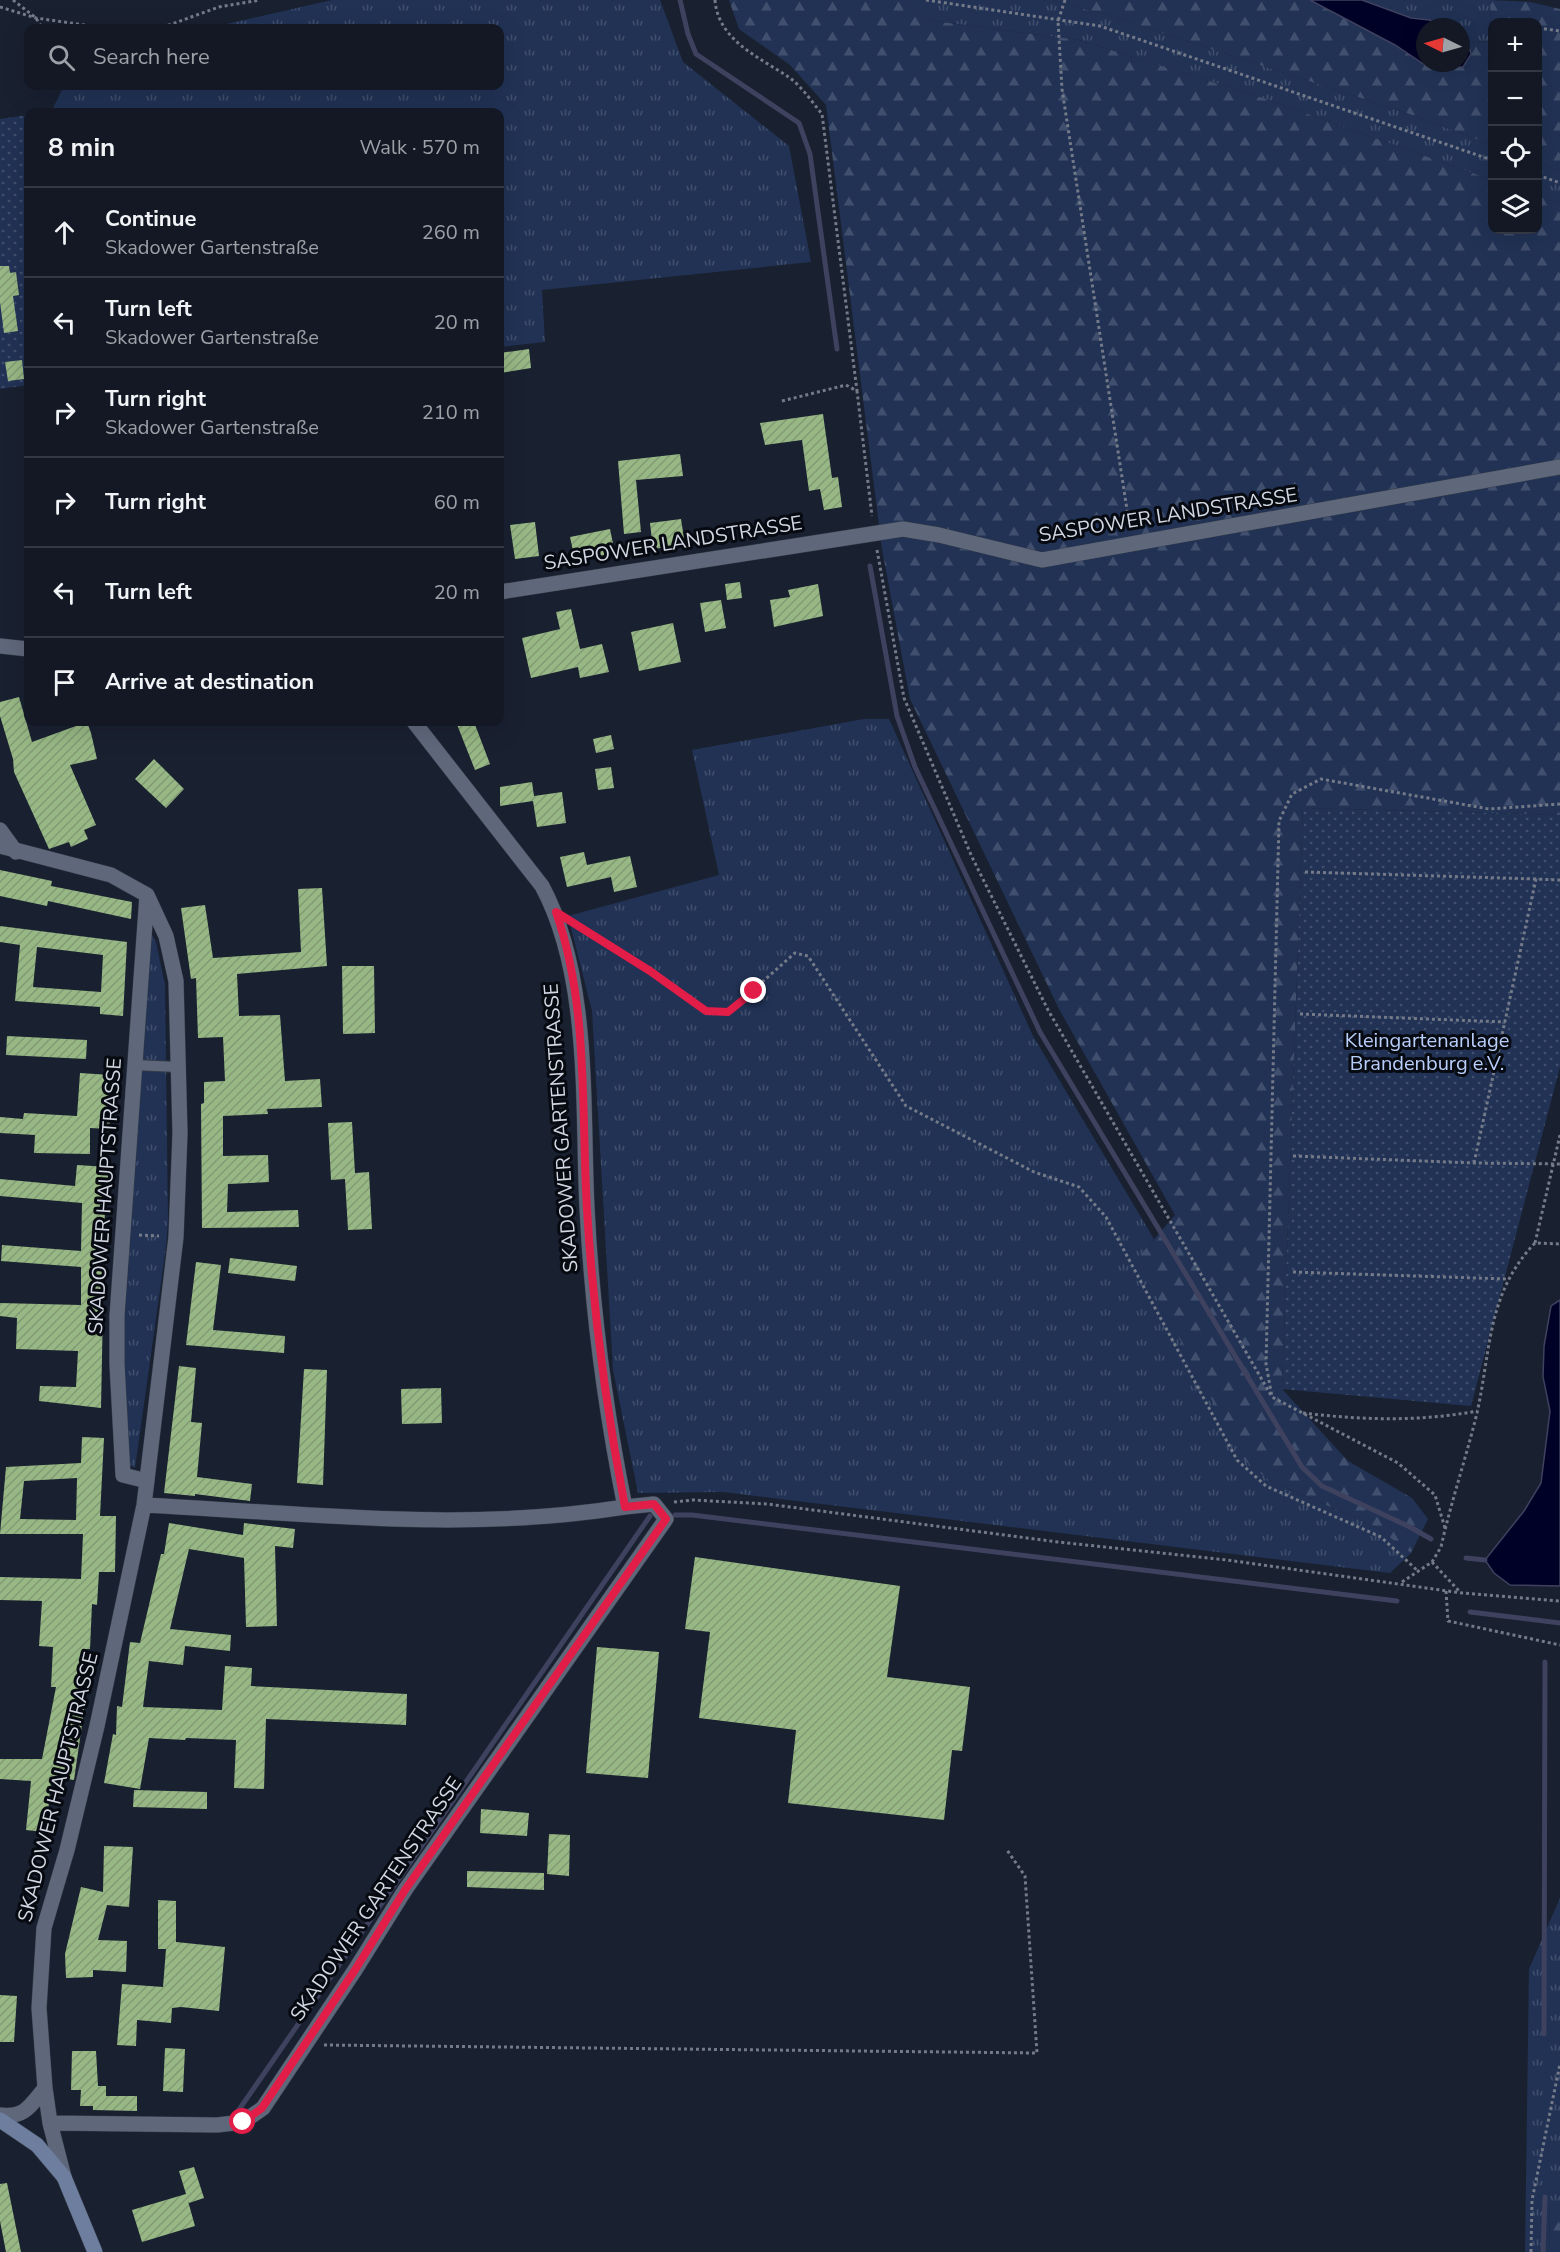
<!DOCTYPE html>
<meta charset="utf-8">
<style>
:root{--surface:#131824;--page:#1c212c;--text:#f1f3f6;--muted:#9da0a6;--line:#323741}
body{margin:0;font-family:"Nunito Sans",sans-serif;background:var(--page);color:var(--text)}
.controls{position:absolute;right:18px;top:18px;display:grid;overflow:hidden;border-radius:12px;box-shadow:0 6px 24px #0002}
.controls button{width:54px;height:54px;display:grid;place-items:center;padding:0;border:0;border-bottom:2px solid var(--line);background:var(--surface);color:var(--text);font:30px sans-serif}
.compass{position:absolute;left:1416px;top:18px;width:54px;height:54px;border-radius:50%;background:var(--surface);box-shadow:0 6px 24px #0002;rotate:275deg}
.stop{position:absolute;width:18px;height:18px;margin:-14px;border:4px solid #e11d48;border-radius:50%;background:#fff}
.stop.end{background:#e11d48;border-color:#fff;box-shadow:0 2px 6px #0008}
.list{margin:0;padding:0;list-style:none}
h2{display:flex;justify-content:space-between;align-items:center;height:78px;margin:0;padding:0 24px;font-size:26px}
h2 small{font-size:20px;font-weight:400;color:var(--muted)}
.list li{display:grid;grid-template-columns:39px 1fr auto;gap:18px;align-items:center;box-sizing:border-box;height:90px;padding:0 24px;border-top:2px solid var(--line)}
.list b{display:block;font-size:22px;white-space:nowrap}
.list p{margin:0;font-size:20px;white-space:nowrap;color:var(--muted)}
.list em{font-size:20px;font-style:normal;color:var(--muted)}
.icon{flex:none;width:33px;height:33px;fill:none;stroke:currentColor;stroke-width:2;stroke-linecap:round;stroke-linejoin:round}
.map{position:relative;flex:none;width:1560px;height:2252px;overflow:hidden}
.search{position:absolute;background:var(--surface);box-shadow:0 6px 24px #0002;left:24px;top:24px;width:480px;height:66px;display:flex;align-items:center;gap:15px;box-sizing:border-box;padding:0 21px;border-radius:12px;color:var(--muted);font-size:22px}
.panel{position:absolute;background:var(--surface);box-shadow:0 6px 24px #0002;left:24px;top:108px;width:480px;height:618px;border-radius:12px}
.map>svg:first-child{display:block}
.grass{fill:url(#grass-tufts)}
.forest{fill:url(#forest-firs)}
.garden{fill:url(#garden-dots)}
.water{fill:#000126;stroke:#3f425f;stroke-width:1.5}
.lines{fill:none;stroke-linecap:round;stroke-linejoin:round}
.stream{stroke:#3f425f;stroke-width:5}
.building{fill:url(#building-hatch);fill-rule:evenodd}
.lane-casing{stroke:#353b48;stroke-width:12}
.street-casing{stroke:#353b48;stroke-width:16}
.secondary-casing{stroke:#353b48;stroke-width:16}
.path{stroke:#747a88;stroke-width:3;stroke-dasharray:3 3;stroke-linecap:butt}
.lane{stroke:#5f687b;stroke-width:10}
.street{stroke:#5f687b;stroke-width:15}
.secondary{stroke:#6e7e9e;stroke-width:15}
.route{stroke:#e11d48;stroke-width:8}
.labels{text-anchor:middle;dominant-baseline:central;stroke-width:6;stroke-linejoin:round;paint-order:stroke}
.street-label{font-size:20px;fill:#d2d8e3;stroke:#070a11}
.park-label{font-size:20px;fill:#b8cefb;stroke:#070a11}
</style>
<div class="map">
<svg width="1560" height="2252" viewBox="0 0 1560 2252">
<defs>
<pattern id="grass-tufts" width="24" height="20" patternUnits="userSpaceOnUse" patternTransform="scale(1.5)"><rect width="24" height="20" fill="#213255"/><path d="M3 7l-1-3M5 7V3M7 7l1-3M15 17l-1-3M17 17v-4M19 17l1-3" fill="none" stroke="#404f6d"/></pattern>
<pattern id="forest-firs" width="22" height="20" patternUnits="userSpaceOnUse" patternTransform="scale(1.5)"><rect width="22" height="20" fill="#213255"/><path d="M5 1l3.5 6h-7zM16 11l3.5 6h-7z" fill="#404f6d"/></pattern>
<pattern id="garden-dots" width="8" height="8" patternUnits="userSpaceOnUse" patternTransform="scale(1.5)"><rect width="8" height="8" fill="#213255"/><path d="M2 2h.1M6 6h.1" fill="none" stroke="#404f6d" stroke-width="1.8" stroke-linecap="round"/></pattern>
<pattern id="building-hatch" width="6" height="6" patternUnits="userSpaceOnUse" patternTransform="scale(1.5)"><rect width="6" height="6" fill="#97b884"/><path d="M-1 1l2-2M0 6l6-6M5 7l2-2" fill="none" stroke="#819a74"/></pattern>
</defs>
<rect width="100%" height="100%" fill="#192030"/>
<path class="grass" d="M332,0H660L683,62L789,146L811,262L542,290L545,342L500,347V112H51L64,86H500V28H209Z
M906,0H1052L1100,13L1404,112L1492,145V180L1266,99L1079,40L926,20Z
M1362,0H1490L1491,42L1467,41L1461,37V27C1442,27 1378,10 1362,0Z
M1538,162L1560,171V204L1538,196Z
M864,719H889L1033,1036L1154,1239L1138,1259L1269,1480L1374,1526L1411,1553L1390,1573L723,1492L638,1493L613,1370L592,1011L568,916L719,875L692,750Z
M150,932L156,942L165,985L168,1220L166,1247L135,1468L129,1465L124,1365L125,1316Z
M1560,1898V2207L1549,2201L1550,2252H1525L1529,1969Z"/>
<path class="forest" d="M729,0H906L926,20L1079,40L1266,99L1492,180V230H1538V196L1560,204V815L1303,808L1282,1389L1348,1461L1412,1498L1428,1519L1411,1553L1374,1526L1269,1480L1244,1460L1137,1259L1175,1215L1059,1009L910,699L882,549L826,105L790,65L739,29Z
M1052,0H1310L1395,45L1428,67H1463L1471,54L1467,41L1491,42L1490,0L1530,2L1560,9V171L1538,162V22H1492V145L1404,112L1100,13Z
M1549,2200L1560,2207V2252H1550Z"/>
<path class="garden" d="M28,115V385L0,389V119Z
M1303,808L1560,815V1067L1471,1406L1282,1389Z"/>
<path class="water" d="M1310,0H1362L1411,18L1429,20L1447,27H1425V63H1461V37L1467,41L1471,54L1463,67H1428L1395,45Z
M1560,1300V1586L1510,1585L1494,1573L1485,1560L1524,1511L1541,1483L1550,1411L1543,1377L1544,1346L1551,1306Z"/>
<g class="lines">
<path class="stream" d="M680,0L688,34L696,54L799,123L810,154L837,349
M870,566L897,716L915,767L1040,1032L1302,1467L1322,1486L1410,1527L1431,1539
M675,1515H692L1397,1601
M1466,1558L1485,1560
M1470,1612L1560,1623
M1544,2034L1545,1662
M236,2114L650,1516
M1543,2252L1545,2197"/>
</g>
<path class="building" d="M0,266H9L10,273L16,272L19,295L13,296L18,331L4,333L0,302Z
M529,349L531,368L500,373V353Z
M22,360L24,379L8,381L5,362Z
M823,414L832,478L838,477L842,507L824,510L820,489L809,491L802,440L765,445L760,423Z
M680,454L683,476L636,480L641,532L624,534L618,461Z
M681,519L685,545L653,549L650,523Z
M535,522L539,556L515,559L510,525Z
M610,529L615,553L575,560L570,537Z
M740,582L742,598L727,600L725,584Z
M818,584L823,616L774,627L770,600L790,597L788,590Z
M721,600L726,628L705,632L700,603Z
M571,609L580,649L602,644L609,672L580,678L578,667L531,678L522,638L560,629L556,612Z
M673,623L681,662L639,671L631,632Z
M19,697L32,742L87,722L91,733L97,759L70,765L96,825L84,830L88,839L71,847L69,842L49,849L14,772L13,759L0,716V702Z
M456,722H474L490,764L475,770Z
M611,735L614,749L596,753L593,739Z
M154,759L184,789L166,808L135,779Z
M611,767L614,788L598,790L595,769Z
M532,782L534,796L562,792L566,823L537,827L533,801L500,806V787Z
M584,852L587,865L630,856L637,887L614,892L611,877L567,887L560,857Z
M0,870L52,881L51,886L132,902L131,919L48,901L47,906L0,896Z
M322,888L327,966L237,974L239,1016L280,1015L285,1081L320,1079L322,1107L267,1109L268,1114L223,1116V1156L268,1155L269,1182L228,1184L227,1212L298,1210L299,1227L202,1228L201,1104L204,1103V1082L225,1081L223,1037L198,1038L196,978L191,979L181,908L205,905L213,958L301,952L298,889Z
M0,926L127,942L123,1016L100,1014V1007L15,1001L20,945L0,942ZM37,947L103,955L101,992L33,987Z
M342,966H374L375,1033L343,1034Z
M7,1036L87,1040L86,1059L6,1055Z
M80,1073L110,1075L109,1097H117L115,1122H110L109,1129L90,1128V1154L34,1153L35,1135L0,1133V1117L23,1119L24,1113L77,1116Z
M352,1122L355,1173L369,1172L372,1229L348,1230L345,1179L331,1180L328,1123Z
M77,1165L109,1167L105,1204L101,1408L39,1401L40,1386L76,1387L78,1351L16,1349L17,1318L0,1316V1303L81,1305V1267L1,1261L2,1245L81,1251L82,1203L0,1196V1179L75,1186Z
M230,1258L297,1266L295,1281L228,1273Z
M196,1262L221,1265L213,1330L285,1336L284,1353L186,1345Z
M179,1366L196,1368L191,1422L202,1423L197,1477L252,1484L250,1501L195,1494V1496L164,1493Z
M304,1369L327,1370L323,1485L297,1483Z
M441,1388L442,1423L402,1424L401,1389Z
M82,1437L104,1438L100,1516H116L115,1572H99L97,1605L92,1604L90,1649H85L84,1711L74,1780L55,1777L54,1782L51,1781L48,1813L54,1814L53,1833L26,1830L31,1781L0,1779V1759H42L56,1687H51L53,1647L39,1646L42,1601L0,1600V1577L81,1579L83,1534H0L6,1467L81,1463ZM77,1478L76,1520L20,1519L24,1481Z
M169,1523L243,1535L244,1523L295,1529L293,1548L275,1546L277,1626L246,1627L244,1558L189,1549L170,1629L231,1635L230,1651L185,1646L183,1665L149,1661L143,1707L222,1710L225,1666L252,1668L251,1686L407,1694L406,1725L266,1719L264,1789L234,1788L236,1740L186,1738L185,1740L149,1738L140,1789L104,1783L113,1734L116,1735L117,1706L122,1707L130,1642L140,1643L161,1554H164Z
M695,1557L900,1586L887,1677L970,1687L962,1751L952,1750L944,1820L788,1803L796,1730L699,1718L710,1632L685,1629Z
M597,1647L659,1652L648,1778L586,1773Z
M134,1790L207,1792V1809L133,1807Z
M481,1809L529,1813L527,1836L480,1833Z
M549,1834L570,1835L569,1876L547,1874Z
M104,1846L133,1847L129,1907L107,1905L98,1940L127,1941L126,1972L93,1970V1977L66,1978L65,1954L81,1887L103,1892Z
M467,1871L544,1873V1890L467,1887Z
M158,1900L176,1901V1942L225,1947L219,2011L181,2007L172,2008L171,2023L137,2020L136,2046L117,2045L122,1984L163,1987L166,1949H158Z
M0,1995L17,1996L14,2042H0Z
M165,2048L185,2049L183,2092L163,2091Z
M72,2051H96L98,2086H106V2096H137V2111L93,2110V2106H80L81,2090H71Z
M194,2167L204,2198L189,2203L188,2201L195,2226L142,2242L132,2210L186,2194L179,2171Z
M7,2183L21,2252H6L0,2221V2184Z"/>
<g class="lines">
<g class="lane-casing">
<path id="lane" d="M134,1065L177,1067"/>
</g>
<g class="street-casing">
<path id="street" d="M500,592L903,529L939,535L1042,560L1560,467
M0,646L28,649
M0,830L16,852
M0,846L111,875L147,895L166,936L176,981L180,1133L176,1237L144,1505L97,1726L67,1850L44,1928L39,2008L45,2088L50,2123L64,2177
M147,1481L123,1475L117,1364V1316L147,895
M144,1505C308,1513 461,1533 625,1507C605,1408 592,1309 587,1208C582,1107 591,977 542,886L414,722
M0,2115C25,2118 30,2106 45,2088
M50,2123L217,2125L243,2122L263,2108L355,1970L405,1890L666,1519L654,1504L625,1507"/>
</g>
<g class="secondary-casing">
<path id="secondary" d="M0,2120L37,2145L64,2177L95,2252"/>
</g>
<path class="path" d="M13,0L36,18L42,28
M715,0C718,41 761,58 790,78C802,87 812,102 822,114L857,391
M926,0L1100,26L1492,160
M1065,0L1058,21L1062,89L1130,529
M0,7L36,18L105,28
M1518,20L1525,22
M138,28L169,25L219,7L260,0
M1538,28L1560,31
M1538,175L1560,183
M782,401L846,385L857,391L872,516
M877,550L904,698L972,857L1048,1010L1272,1397
M1305,872L1536,879
M577,926L650,971L706,1011L728,1012L795,953L808,956L906,1106L1034,1172L1079,1187L1106,1217L1237,1460L1266,1486L1381,1537L1419,1572
M1300,1014L1505,1022
M1293,1156L1474,1163L1560,1164
M1474,1163L1536,879L1560,880
M139,1235L159,1236
M1535,1243L1560,1135
M1293,1272L1507,1279
M1303,1413C1361,1420 1419,1422 1477,1411
M674,1502L693,1500L767,1504L1058,1542L1227,1560L1462,1593L1560,1601
M1445,1528L1435,1495L1398,1463L1272,1397L1266,1364L1279,821L1292,794L1321,779L1489,809L1560,804
M1432,1562L1460,1592
M1402,1582L1432,1562L1441,1547C1451,1502 1466,1458 1477,1413C1491,1350 1487,1293 1535,1243L1560,1244
M1446,1591L1448,1621L1560,1645
M324,2045L1037,2053L1025,1876L1007,1850
M1531,2252L1532,2200L1560,2064"/>
<use href="#lane" class="lane"/>
<use href="#street" class="street"/>
<use href="#secondary" class="secondary"/>
</g>
<g class="lines">
<path class="route" d="M243,2122L262,2108L355,1970L405,1890L666,1519L654,1504L625,1507C606,1408 593,1310 587,1209C581,1111 589,1006 556,912L650,971L706,1011L728,1012L754,991"/>
</g>
<g class="labels">
<g class="street-label">
<text transform="translate(1168 515) rotate(-9)">SASPOWER LANDSTRASSE</text>
<text transform="translate(673 543) rotate(-9)">SASPOWER LANDSTRASSE</text>
<text transform="translate(561 1128) rotate(-94)">SKADOWER GARTENSTRASSE</text>
<text transform="translate(105 1196) rotate(-86)">SKADOWER HAUPTSTRASSE</text>
<text transform="translate(58 1787) rotate(-76)">SKADOWER HAUPTSTRASSE</text>
<text transform="translate(376 1899) rotate(-56)">SKADOWER GARTENSTRASSE</text>
</g>
<g class="park-label">
<text x="1427" y="1040">Kleingartenanlage<tspan x="1427" dy="23">Brandenburg e.V.</tspan></text>
</g>
</g>
</svg>
<div class="controls">
<button>+</button>
<button>−</button>
<button><svg class="icon" aria-label="locate" viewBox="0 0 24 24"><circle cx="12" cy="12" r="6"/><path d="M12 2v4M12 18v4M2 12h4M18 12h4"/></svg></button>
<button><svg class="icon" aria-label="layers" viewBox="0 0 24 24"><path d="M12 4l9 5-9 5-9-5zM3 14l9 5 9-5"/></svg></button>
</div>
<svg class="compass" viewBox="-18 -18 36 36"><path d="M0-13l5 13h-10z" fill="#e53935"/><path d="M0 13l5-13h-10z" fill="#9da0a6"/></svg>
<div class="stop" style="left:243px;top:2122px"></div>
<div class="stop end" style="left:754px;top:991px"></div>
<div class="search"><svg class="icon" aria-label="search" viewBox="0 0 24 24"><circle cx="10" cy="10" r="6"/><path d="M15 15l6 6"/></svg>Search here</div>
<section class="panel">
<h2>8 min<small>Walk · 570 m</small></h2>
<ul class="list">
<li><svg class="icon" aria-label="ahead" viewBox="0 0 24 24"><path d="M12 20V5M6 11l6-6 6 6"/></svg><div><b>Continue</b><p>Skadower Gartenstraße</p></div><em>260 m</em></li>
<li><svg class="icon" aria-label="left" viewBox="0 0 24 24"><path d="M17 20v-9H6M10 6l-5 5 5 5"/></svg><div><b>Turn left</b><p>Skadower Gartenstraße</p></div><em>20 m</em></li>
<li><svg class="icon" aria-label="right" viewBox="0 0 24 24"><path d="M7 20v-9h11M14 6l5 5-5 5"/></svg><div><b>Turn right</b><p>Skadower Gartenstraße</p></div><em>210 m</em></li>
<li><svg class="icon" aria-label="right" viewBox="0 0 24 24"><path d="M7 20v-9h11M14 6l5 5-5 5"/></svg><div><b>Turn right</b></div><em>60 m</em></li>
<li><svg class="icon" aria-label="left" viewBox="0 0 24 24"><path d="M17 20v-9H6M10 6l-5 5 5 5"/></svg><div><b>Turn left</b></div><em>20 m</em></li>
<li><svg class="icon" aria-label="arrive" viewBox="0 0 24 24"><path d="M6 21V4h12l-3 4 3 4H6"/></svg><div><b>Arrive at destination</b></div></li>
</ul>
</section>
</div>
